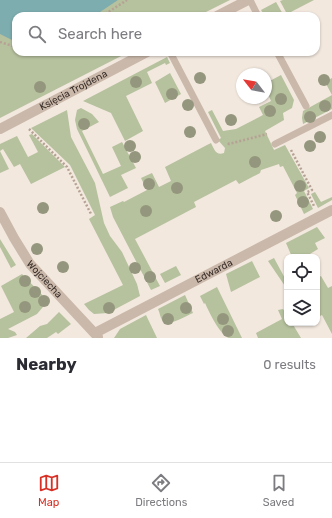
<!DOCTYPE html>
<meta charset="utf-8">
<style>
:root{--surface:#fff;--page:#f2f2f3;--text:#2b2b33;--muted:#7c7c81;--line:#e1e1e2;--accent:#d93025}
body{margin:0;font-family:Rubik,sans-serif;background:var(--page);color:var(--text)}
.controls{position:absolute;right:12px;bottom:12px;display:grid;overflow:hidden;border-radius:8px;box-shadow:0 1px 3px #0004}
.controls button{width:36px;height:36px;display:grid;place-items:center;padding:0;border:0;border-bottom:1px solid var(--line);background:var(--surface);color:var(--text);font:20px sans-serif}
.compass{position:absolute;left:236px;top:68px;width:36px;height:36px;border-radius:50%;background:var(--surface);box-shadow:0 1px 3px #0004;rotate:301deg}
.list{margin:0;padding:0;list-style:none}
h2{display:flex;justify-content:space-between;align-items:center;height:52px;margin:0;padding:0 16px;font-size:17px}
h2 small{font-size:13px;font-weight:400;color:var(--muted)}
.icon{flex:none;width:22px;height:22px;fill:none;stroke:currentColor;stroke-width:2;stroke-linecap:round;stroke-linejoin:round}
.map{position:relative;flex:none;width:332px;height:338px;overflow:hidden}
.search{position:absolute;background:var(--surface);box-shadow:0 1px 3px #0004;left:12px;right:12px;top:12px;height:44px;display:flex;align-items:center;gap:10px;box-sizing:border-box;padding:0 14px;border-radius:12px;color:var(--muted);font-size:15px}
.sheet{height:124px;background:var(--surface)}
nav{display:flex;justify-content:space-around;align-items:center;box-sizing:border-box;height:56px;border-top:1px solid var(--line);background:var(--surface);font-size:11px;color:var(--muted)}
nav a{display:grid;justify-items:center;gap:2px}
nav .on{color:var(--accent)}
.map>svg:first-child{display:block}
.green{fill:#b6c19e}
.water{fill:#7dadaf}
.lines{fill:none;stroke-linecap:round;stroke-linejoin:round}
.path{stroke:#b6a294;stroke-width:2.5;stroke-dasharray:2 2;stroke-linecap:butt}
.service{stroke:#cab8aa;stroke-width:7}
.minor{stroke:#cab8aa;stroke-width:10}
.tree{fill:#94977d}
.labels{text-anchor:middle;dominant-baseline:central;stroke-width:4;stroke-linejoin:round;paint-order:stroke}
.street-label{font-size:10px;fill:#382e29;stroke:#faf2ea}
</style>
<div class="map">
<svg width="332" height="338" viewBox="0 0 332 338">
<rect width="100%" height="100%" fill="#f2e8de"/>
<path class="green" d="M0,0H230L198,16H16V52H129L0,118Z
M283,0H314L287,14L280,1Z
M276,2L284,16H265L261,10Z
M167,57L170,63L166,65L165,63L147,72L152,83L126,96L143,131L125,141L111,113L83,101Z
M170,73L181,94L165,103L155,82Z
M281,75L294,100L292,108L283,113L284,120L265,131L274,150L285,145L309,188L304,191L313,209L304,214L295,195L297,193L283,166L280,167L279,164L261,170L260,173L239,184L236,180L194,202L196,207L135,239L160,286L151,290L113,217L110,207L123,201L124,202L147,190L141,178L152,173L159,187L171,181L165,167L207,145L211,143C214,149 216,156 224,153L225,148L218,140L221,138L208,112L212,110L223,131L236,129L263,115L259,107L271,101L268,94H266V83Z
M332,78V109L303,124L302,118L303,111L332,95L325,82Z
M81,108L92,114L99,122L82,131L103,174L121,166L112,147L122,142L136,168L121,175L128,188L110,197L77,129L75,120L77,110Z
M67,110L71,137L95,183L104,223L110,236L122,252L137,284L140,296L108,313L94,314L89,310L84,304L123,285L89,219L95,215L70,165L31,128Z
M32,134L65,167L31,184L20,164L14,167L3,149L0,151L9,169L0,173V144L17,136L28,157L38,152L29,135Z
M315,192L321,202L332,197V200L318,208L311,194Z
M317,227L325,238L315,243L318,249L305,257H292L286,243Z
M0,239L16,265L11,268L0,247Z
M274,258L287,282V289L268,261Z
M252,261L260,277L231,292L226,274Z
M176,266L181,275L165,283L160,274Z
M22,274L48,301L37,314L8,329L15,332L17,335L8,338H0V319L14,312L1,286Z
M321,276L328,288L332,286V334L322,315L320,316L317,310V278Z
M217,287L242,338C239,338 233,338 229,338C220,335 209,312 205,303L204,304L200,296Z
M185,295L193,313C185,316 170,327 162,320C160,317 160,313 158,309Z
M283,309L287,315V323H292L301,338H258L256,333L282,319L278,310Z
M59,312L71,324L58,334L56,332L47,338H26L40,326L47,324Z
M146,315L157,338H114L120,329Z"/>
<path class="water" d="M0,0H118L94,16H16V42L0,34Z"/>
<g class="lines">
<path class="path" d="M102,16L127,0
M0,42L16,47
M29,129L67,167L91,214
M228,143L229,144L267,134
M291,150L312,190L307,192L314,206"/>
<path class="service" d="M250,0L258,16
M170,52L216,140
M277,52L306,106
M275,144L332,115"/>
<g class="minor">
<path d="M217,16L248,0"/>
<path id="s1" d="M0,129L147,52"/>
<path id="s2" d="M0,212L14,238L30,264L98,337"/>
<path id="s3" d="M95,333L332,210"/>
</g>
</g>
<g class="tree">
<circle cx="200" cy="78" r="6"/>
<circle cx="324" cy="80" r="6"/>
<circle cx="136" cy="82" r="6"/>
<circle cx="40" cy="87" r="6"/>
<circle cx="172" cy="94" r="6"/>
<circle cx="281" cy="99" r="6"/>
<circle cx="188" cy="105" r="6"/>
<circle cx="325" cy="106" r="6"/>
<circle cx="270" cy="111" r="6"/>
<circle cx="310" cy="117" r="6"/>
<circle cx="231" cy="120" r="6"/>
<circle cx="84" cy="124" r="6"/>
<circle cx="190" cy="132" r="6"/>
<circle cx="320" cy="137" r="6"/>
<circle cx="130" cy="146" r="6"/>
<circle cx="310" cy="146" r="6"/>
<circle cx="135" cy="157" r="6"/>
<circle cx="255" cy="162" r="6"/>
<circle cx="149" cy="184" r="6"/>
<circle cx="300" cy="186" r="6"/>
<circle cx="177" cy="188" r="6"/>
<circle cx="303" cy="202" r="6"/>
<circle cx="43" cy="208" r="6"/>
<circle cx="146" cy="211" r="6"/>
<circle cx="276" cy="216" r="6"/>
<circle cx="37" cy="249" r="6"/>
<circle cx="63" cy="267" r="6"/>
<circle cx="135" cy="268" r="6"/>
<circle cx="150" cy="277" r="6"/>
<circle cx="25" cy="281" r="6"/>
<circle cx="35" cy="292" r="6"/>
<circle cx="44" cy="301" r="6"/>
<circle cx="25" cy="307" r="6"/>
<circle cx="109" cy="308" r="6"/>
<circle cx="186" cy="308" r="6"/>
<circle cx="168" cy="319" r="6"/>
<circle cx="223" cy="319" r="6"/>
<circle cx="228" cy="331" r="6"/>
</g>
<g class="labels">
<g class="street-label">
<text stroke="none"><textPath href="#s1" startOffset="83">Księcia Trojdena</textPath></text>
<text stroke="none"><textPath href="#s3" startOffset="134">Edwarda</textPath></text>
<text stroke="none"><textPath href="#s2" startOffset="81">Wojciecha</textPath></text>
</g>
</g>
</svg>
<div class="controls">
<button><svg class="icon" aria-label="locate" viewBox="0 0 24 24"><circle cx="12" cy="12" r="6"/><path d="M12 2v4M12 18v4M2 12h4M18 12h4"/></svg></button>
<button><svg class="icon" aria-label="layers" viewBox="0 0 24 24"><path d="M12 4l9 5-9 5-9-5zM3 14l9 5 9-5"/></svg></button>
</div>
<svg class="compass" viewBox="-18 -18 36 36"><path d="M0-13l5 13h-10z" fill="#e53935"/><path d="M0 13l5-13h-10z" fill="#7c7c81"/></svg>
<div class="search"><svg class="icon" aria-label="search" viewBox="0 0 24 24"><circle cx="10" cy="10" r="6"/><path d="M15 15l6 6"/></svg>Search here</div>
</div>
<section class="sheet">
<h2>Nearby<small>0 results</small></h2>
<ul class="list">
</ul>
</section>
<nav>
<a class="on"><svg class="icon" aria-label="map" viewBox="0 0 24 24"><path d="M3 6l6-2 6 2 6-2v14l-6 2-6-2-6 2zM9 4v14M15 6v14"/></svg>Map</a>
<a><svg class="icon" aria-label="directions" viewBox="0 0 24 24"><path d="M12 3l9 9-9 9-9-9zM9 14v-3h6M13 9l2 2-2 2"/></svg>Directions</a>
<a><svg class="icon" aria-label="saved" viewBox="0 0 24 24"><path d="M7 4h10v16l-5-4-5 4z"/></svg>Saved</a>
</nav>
